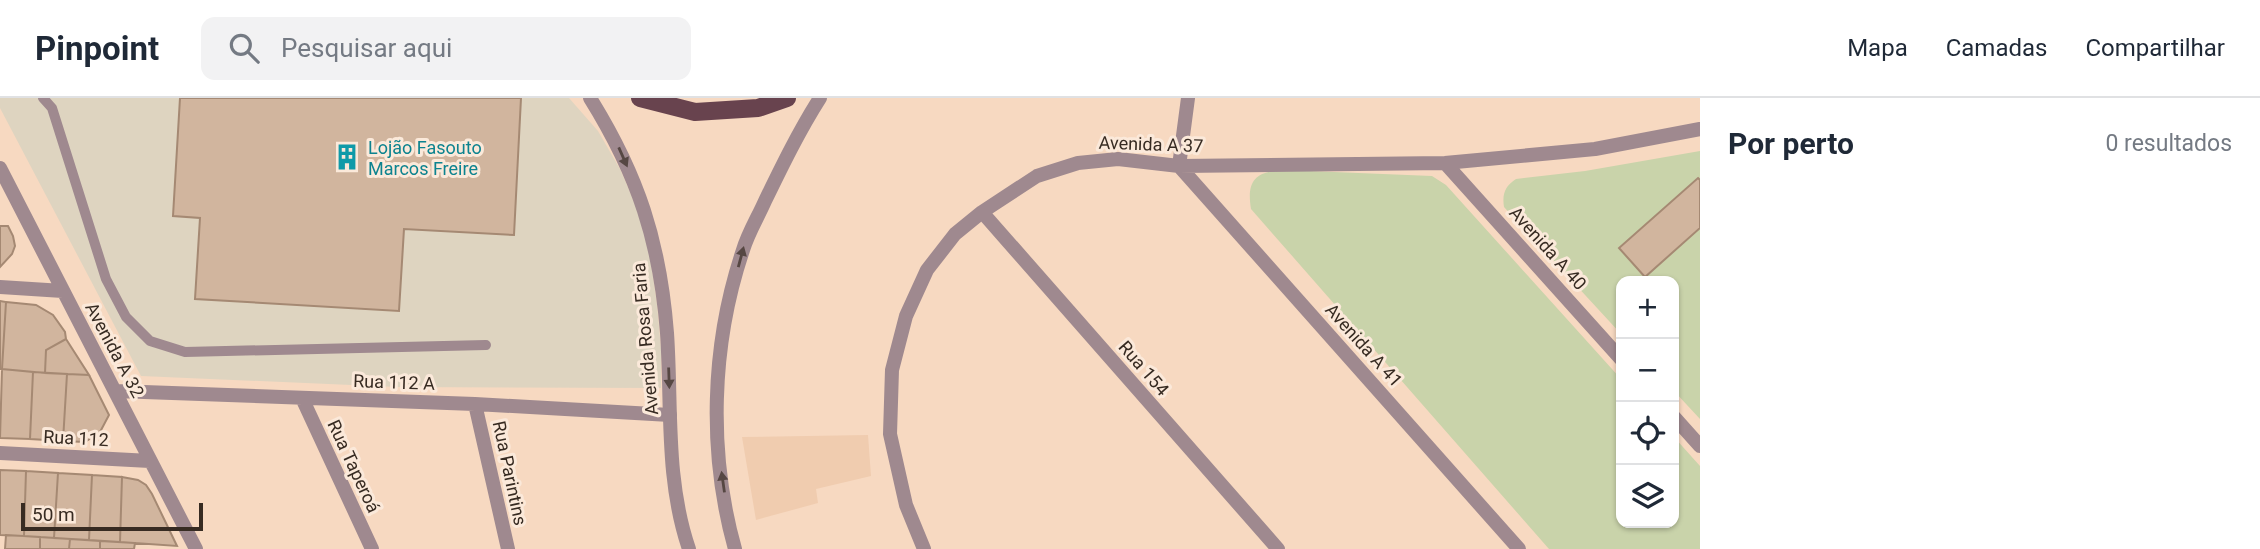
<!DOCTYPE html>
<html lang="pt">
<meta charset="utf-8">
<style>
:root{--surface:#fff;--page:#f2f2f3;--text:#1f2937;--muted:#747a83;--line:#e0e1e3}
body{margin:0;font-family:Roboto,sans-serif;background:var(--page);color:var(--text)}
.controls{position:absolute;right:21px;bottom:21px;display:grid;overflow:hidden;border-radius:14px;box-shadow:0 2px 5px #0004}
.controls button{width:63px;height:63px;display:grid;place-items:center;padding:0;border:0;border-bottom:2px solid var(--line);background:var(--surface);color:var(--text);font:35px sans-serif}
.scale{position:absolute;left:21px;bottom:18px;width:182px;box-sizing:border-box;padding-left:7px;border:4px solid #372b22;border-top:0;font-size:19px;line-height:24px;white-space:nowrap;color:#372b22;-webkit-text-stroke:5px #fbe9da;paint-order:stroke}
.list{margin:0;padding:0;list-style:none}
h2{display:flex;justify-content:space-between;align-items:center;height:91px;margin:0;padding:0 28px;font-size:30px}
h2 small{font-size:23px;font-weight:400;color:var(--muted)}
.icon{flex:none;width:38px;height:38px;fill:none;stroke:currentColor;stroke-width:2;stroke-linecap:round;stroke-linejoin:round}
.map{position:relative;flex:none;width:1700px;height:451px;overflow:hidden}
header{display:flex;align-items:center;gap:42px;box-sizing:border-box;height:98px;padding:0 35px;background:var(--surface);border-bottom:2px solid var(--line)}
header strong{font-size:33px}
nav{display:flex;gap:38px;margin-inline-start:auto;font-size:24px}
.search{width:490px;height:63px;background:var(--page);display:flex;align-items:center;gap:18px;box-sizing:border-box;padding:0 24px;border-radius:14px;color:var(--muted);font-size:26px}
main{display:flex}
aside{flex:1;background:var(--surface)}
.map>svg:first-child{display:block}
.commercial{fill:#ded4c0}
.built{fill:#f0ccaf}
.green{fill:#c9d3aa}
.building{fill:#d1b59e;stroke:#a58973;stroke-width:2}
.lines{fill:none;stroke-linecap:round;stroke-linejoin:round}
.service{stroke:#9f898f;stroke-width:10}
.minor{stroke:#9f898f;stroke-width:14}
.tertiary{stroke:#9f898f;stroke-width:14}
.primary{stroke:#68434e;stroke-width:18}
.oneway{fill:#564743}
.labels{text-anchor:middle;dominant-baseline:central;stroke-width:6;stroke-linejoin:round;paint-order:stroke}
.street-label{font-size:18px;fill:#372b22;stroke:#fbe9da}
.culture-label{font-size:18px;fill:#0d838f;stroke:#fbe9da;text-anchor:start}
</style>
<header>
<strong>Pinpoint</strong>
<div class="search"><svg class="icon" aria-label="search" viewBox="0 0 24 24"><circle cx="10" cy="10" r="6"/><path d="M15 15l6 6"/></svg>Pesquisar aqui</div>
<nav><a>Mapa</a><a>Camadas</a><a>Compartilhar</a></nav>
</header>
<main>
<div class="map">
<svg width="1700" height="451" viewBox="0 0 1700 451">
<rect width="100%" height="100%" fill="#f7d9c1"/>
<path class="commercial" d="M0,0H569L598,33L620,71L637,110L649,150L657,206L661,251V290L397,289L141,278L0,10Z"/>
<path class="built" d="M868,337L871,378L816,391L818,405L756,422L742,339Z"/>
<path class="green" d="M1700,53V321L1674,293V183H1621V236L1504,109C1502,96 1505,88 1516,81L1585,73Z
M1285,72L1432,78L1446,87L1621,281V425H1674V339L1700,368V451H1549L1251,111C1246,81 1257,73 1285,72Z"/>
<path class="building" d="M180,0H521L514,137L404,131L399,213L195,201L200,120L173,118Z
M1698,80L1700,82V130L1645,179L1619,150Z
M0,128H8L13,138L15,148L12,156L0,169Z
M0,203L6,204L2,271H0Z
M6,204L36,207L53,217L65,234L66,241L46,252L45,275L2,271Z
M66,241L89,277L45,275L46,252Z
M2,271L33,274L30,341L0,340Z
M33,274L67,276L63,343L30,341Z
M67,276L89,277L109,317L100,334L85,344L63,343Z
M0,372L26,373L24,438L0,437Z
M26,373L58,375L54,440L24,438Z
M58,375L92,377L89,442L54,440Z
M92,377L122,379L120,444L89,442Z
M122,379L138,382L146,387L152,396L177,448L120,444Z
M6,437L40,439V451H5Z
M40,439L70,441L69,451H40Z
M70,441L100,443V451H69Z
M100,443L135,445L134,451H100Z"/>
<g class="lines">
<path class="service" d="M43,0L52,10L106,181L126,219L150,243L185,254L486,247"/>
<path class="minor" d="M1188,0L1179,68L1519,451
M1445,65L1621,261
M0,70L196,451
M982,114L1278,451
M0,189L63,193
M116,293L475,306L670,317
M302,300L372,451
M475,306L508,451
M1674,319L1700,348
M0,355L150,363
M924,451L906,407L890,336L892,272L906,218L927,172L955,136L982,114L1037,78L1078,65L1118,61L1179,68L1445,65L1595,51L1700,31"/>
<path class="tertiary" d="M590,0C638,77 660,144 667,235C672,307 665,381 689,451
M735,451C708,355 711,247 743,152C748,135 758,119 765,103C782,68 799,33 820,0"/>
<path class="primary" d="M640,0L695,14L758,10L787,0"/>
</g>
<defs><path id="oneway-solid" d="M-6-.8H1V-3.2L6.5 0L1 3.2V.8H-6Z" transform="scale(1.75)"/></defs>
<g class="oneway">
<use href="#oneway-solid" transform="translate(623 59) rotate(66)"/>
<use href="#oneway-solid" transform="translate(741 159) rotate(-75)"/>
<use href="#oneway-solid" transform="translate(669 280) rotate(88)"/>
<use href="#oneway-solid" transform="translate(723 384) rotate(-98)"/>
</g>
<defs>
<g id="building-bare" transform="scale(2.1)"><path d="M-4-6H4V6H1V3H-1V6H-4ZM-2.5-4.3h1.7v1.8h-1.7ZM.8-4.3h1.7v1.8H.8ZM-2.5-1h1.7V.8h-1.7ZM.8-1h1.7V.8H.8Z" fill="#0f9aa8" stroke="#fbe9da" stroke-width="2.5" paint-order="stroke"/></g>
</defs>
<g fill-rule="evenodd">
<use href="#building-bare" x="347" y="59"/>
</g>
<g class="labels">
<g class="street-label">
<text transform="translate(1151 46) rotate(2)">Avenida A 37</text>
<text transform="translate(1548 150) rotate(48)">Avenida A 40</text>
<text transform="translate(645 241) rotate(-95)">Avenida Rosa Faria</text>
<text transform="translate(1364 247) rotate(48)">Avenida A 41</text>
<text transform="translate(115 252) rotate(62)">Avenida A 32</text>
<text transform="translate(1144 270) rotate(49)">Rua 154</text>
<text transform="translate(394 284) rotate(2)">Rua 112 A</text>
<text transform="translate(76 340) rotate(3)">Rua 112</text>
<text transform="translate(354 368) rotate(65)">Rua Taperoá</text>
<text transform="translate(510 375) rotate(78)">Rua Parintins</text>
</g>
<g class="culture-label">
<text x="368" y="49">Lojão Fasouto<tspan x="368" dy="21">Marcos Freire</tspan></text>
</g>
</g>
</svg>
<div class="controls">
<button>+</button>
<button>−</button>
<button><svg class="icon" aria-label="locate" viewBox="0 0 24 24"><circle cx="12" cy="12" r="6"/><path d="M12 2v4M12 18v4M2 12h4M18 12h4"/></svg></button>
<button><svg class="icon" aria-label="layers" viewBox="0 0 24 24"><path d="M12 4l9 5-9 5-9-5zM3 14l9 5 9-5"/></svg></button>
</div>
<div class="scale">50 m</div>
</div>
<aside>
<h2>Por perto<small>0 resultados</small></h2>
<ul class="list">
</ul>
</aside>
</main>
